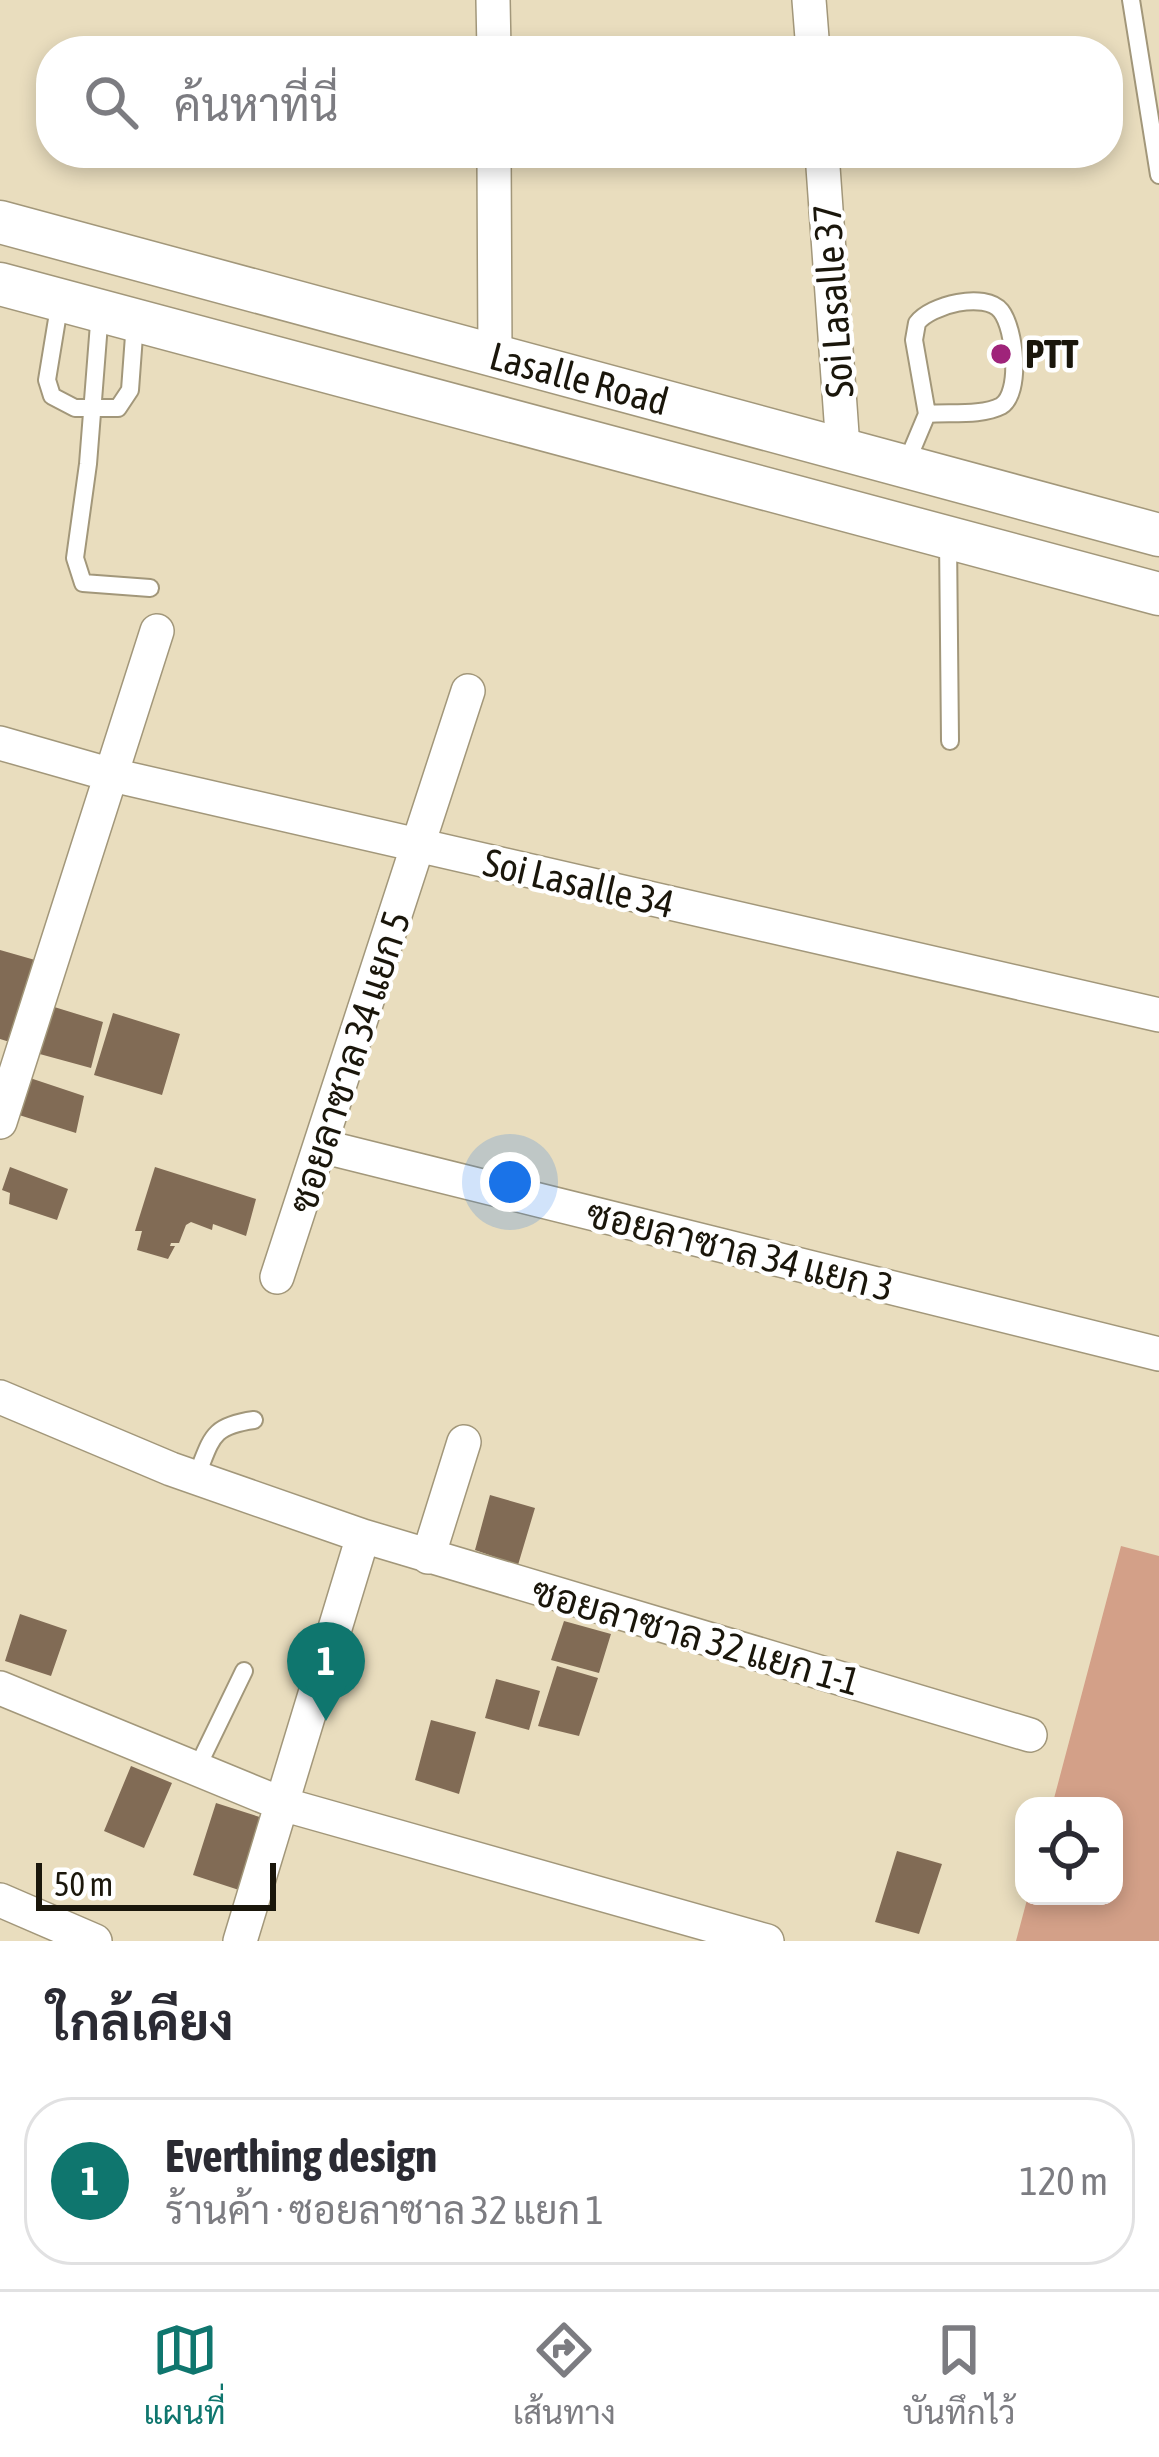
<!DOCTYPE html>
<html lang="th">
<meta charset="utf-8">
<style>
:root{--surface:#fff;--page:#f2f2f3;--text:#2b2b33;--muted:#7c7c81;--line:#e1e1e2;--accent:#0f766e}
body{margin:0;font-family:"Asap Condensed",Sarabun,sans-serif;background:var(--page);color:var(--text)}
.controls{position:absolute;right:36px;bottom:36px;display:grid;overflow:hidden;border-radius:24px;box-shadow:0 6px 18px #0003}
.controls button{width:108px;height:108px;display:grid;place-items:center;padding:0;border:0;border-bottom:3px solid var(--line);background:var(--surface);color:var(--text);font:60px sans-serif}
.scale{position:absolute;left:36px;bottom:30px;width:240px;box-sizing:border-box;padding-left:12px;border:6px solid #1a160b;border-top:0;font-size:33px;line-height:42px;white-space:nowrap;color:#1a160b;-webkit-text-stroke:9px #fff;paint-order:stroke}
.you{position:absolute;left:510px;top:1182px;width:42px;height:42px;margin:-30px;border:9px solid #fff;border-radius:50%;background:#1a73e8;box-shadow:0 0 0 18px #1a73e833}
.badge{display:grid;place-items:center;width:78px;height:78px;border-radius:50%;background:var(--accent);color:#fff;font-size:39px;font-weight:700}
.pin{position:absolute;translate:-50% -99px;filter:drop-shadow(0 3px 6px #0008)}
.pin::after{content:'';position:absolute;top:63px;width:42px;height:36px;background:inherit;clip-path:polygon(0 0,100% 0,50% 100%)}
.list{margin:0;padding:0;list-style:none}
h2{display:flex;justify-content:space-between;align-items:center;height:156px;margin:0;padding:0 48px;font-size:51px}
h2 small{font-size:39px;font-weight:400;color:var(--muted)}
.list li{display:grid;grid-template-columns:78px 1fr auto;gap:36px;align-items:center;box-sizing:border-box;height:168px;margin:0 24px 24px;padding:0 24px;border:3px solid var(--line);border-radius:48px}
.list b{display:block;font-size:45px;white-space:nowrap}
.list p{margin:0;font-size:39px;white-space:nowrap;color:var(--muted)}
.list em{font-size:39px;font-style:normal;color:var(--muted)}
.icon{flex:none;width:66px;height:66px;fill:none;stroke:currentColor;stroke-width:2;stroke-linecap:round;stroke-linejoin:round}
.map{position:relative;flex:none;width:1159px;height:1941px;overflow:hidden}
.search{position:absolute;background:var(--surface);box-shadow:0 6px 18px #0003;left:36px;right:36px;top:36px;height:132px;display:flex;align-items:center;gap:30px;box-sizing:border-box;padding:0 42px;border-radius:48px;color:var(--muted);font-size:45px}
.sheet{height:348px;background:var(--surface)}
nav{display:flex;justify-content:space-around;align-items:center;box-sizing:border-box;height:168px;border-top:3px solid var(--line);background:var(--surface);font-size:33px;color:var(--muted)}
nav a{display:grid;justify-items:center;gap:6px}
nav .on{color:var(--accent)}
.map>svg:first-child{display:block}
.green{fill:#d3a088}
.building{fill:#816b55}
.lines{fill:none;stroke-linecap:round;stroke-linejoin:round}
.service-casing{stroke:#a2977a;stroke-width:20}
.minor-casing{stroke:#a2977a;stroke-width:36}
.tertiary-casing{stroke:#a2977a;stroke-width:45}
.service{stroke:#fff;stroke-width:16}
.minor{stroke:#fff;stroke-width:33}
.tertiary{stroke:#fff;stroke-width:42}
.poi-dot{fill:#9f247a;stroke:#fff;stroke-width:4.5}
.labels{text-anchor:middle;dominant-baseline:central;stroke-width:9;stroke-linejoin:round;paint-order:stroke}
.street-label{font-size:39px;fill:#1a160b;stroke:#fff}
.poi-label{font-size:39px;font-weight:bold;fill:#1a160b;stroke:#fff;text-anchor:start}
</style>
<div class="map">
<svg width="1159" height="1941" viewBox="0 0 1159 1941">
<rect width="100%" height="100%" fill="#e9ddbe"/>
<path class="green" d="M1121,1546L1159,1556V1941H1016L1028,1896H1114V1806H1052Z"/>
<path class="building" d="M0,950L35,960L13,1043L0,1039Z
M51,1006L103,1022L91,1068L36,1053Z
M113,1013L180,1034L162,1095L94,1075Z
M30,1078L84,1096L76,1133L19,1115Z
M10,1167L68,1189L57,1220L9,1204L10,1193L2,1190Z
M155,1167L256,1199L246,1236L213,1224L212,1230L191,1222L186,1225L179,1243H171L170,1246H175L168,1259L137,1250L142,1231H135Z
M490,1495L535,1508L518,1565L475,1550Z
M20,1614L67,1630L51,1676L5,1661Z
M564,1621L611,1634L599,1673L551,1660Z
M557,1666L598,1678L579,1736L538,1726Z
M496,1679L540,1691L529,1730L485,1718Z
M431,1720L476,1732L459,1794L415,1780Z
M131,1766L172,1783L144,1848L104,1831Z
M216,1803L263,1818L239,1890L193,1875Z
M897,1851L942,1864L919,1934L875,1922Z"/>
<g class="lines">
<g class="service-casing">
<path id="service" d="M1131,0L1159,175
M60,301L47,380L52,396L75,408H118L130,390L135,322
M100,311L88,464L75,558L83,583L150,588
M906,464L927,414L914,340L917,323C930,305 985,291 1001,311C1015,329 1022,393 1001,406C982,416 949,412 927,414
M948,538L950,741
M196,1477C212,1439 210,1426 254,1420
M197,1768L244,1671"/>
</g>
<g class="minor-casing">
<path id="minor" d="M493,0L494,51
M809,0L813,51
M494,153L495,356
M822,153L843,448
M0,743L112,775L1159,1015
M0,1122L157,631
M321,1146L1159,1354
M277,1277L468,691
M0,1397L171,1469L363,1536L240,1941
M363,1536L1030,1735
M428,1557L464,1442
M0,1688L282,1804L767,1941
M0,1900L95,1941"/>
</g>
<g class="tertiary-casing">
<g id="tertiary">
<path id="s1" d="M0,222L1159,535"/>
<path d="M0,284L1159,594"/>
</g>
</g>
<use href="#service" class="service"/>
<use href="#minor" class="minor"/>
<use href="#tertiary" class="tertiary"/>
</g>
<circle class="poi-dot" cx="1001" cy="354" r="12"/>
<g class="labels">
<g class="street-label">
<text transform="translate(833 301) rotate(-94)">Soi Lasalle 37</text>
<text stroke="none"><textPath href="#s1" startOffset="600">Lasalle Road</textPath></text>
<text transform="translate(579 883) rotate(13)">Soi Lasalle 34</text>
<text transform="translate(349 1062) rotate(-72)">ซอยลาซาล 34 แยก 5</text>
<text transform="translate(740 1250) rotate(14)">ซอยลาซาล 34 แยก 3</text>
<text transform="translate(696 1636) rotate(16)">ซอยลาซาล 32 แยก 1-1</text>
</g>
<g class="poi-label">
<text x="1025" y="354">PTT</text>
</g>
</g>
</svg>
<div class="controls">
<button><svg class="icon" aria-label="locate" viewBox="0 0 24 24"><circle cx="12" cy="12" r="6"/><path d="M12 2v4M12 18v4M2 12h4M18 12h4"/></svg></button>
</div>
<div class="scale">50 m</div>
<div class="you"></div>
<div class="pin badge" style="left:326px;top:1721px">1</div>
<div class="search"><svg class="icon" aria-label="search" viewBox="0 0 24 24"><circle cx="10" cy="10" r="6"/><path d="M15 15l6 6"/></svg>ค้นหาที่นี่</div>
</div>
<section class="sheet">
<h2>ใกล้เคียง<small></small></h2>
<ul class="list">
<li><span class="badge">1</span><div><b>Everthing design</b><p>ร้านค้า · ซอยลาซาล 32 แยก 1</p></div><em>120 m</em></li>
</ul>
</section>
<nav>
<a class="on"><svg class="icon" aria-label="map" viewBox="0 0 24 24"><path d="M3 6l6-2 6 2 6-2v14l-6 2-6-2-6 2zM9 4v14M15 6v14"/></svg>แผนที่</a>
<a><svg class="icon" aria-label="directions" viewBox="0 0 24 24"><path d="M12 3l9 9-9 9-9-9zM9 14v-3h6M13 9l2 2-2 2"/></svg>เส้นทาง</a>
<a><svg class="icon" aria-label="saved" viewBox="0 0 24 24"><path d="M7 4h10v16l-5-4-5 4z"/></svg>บันทึกไว้</a>
</nav>
